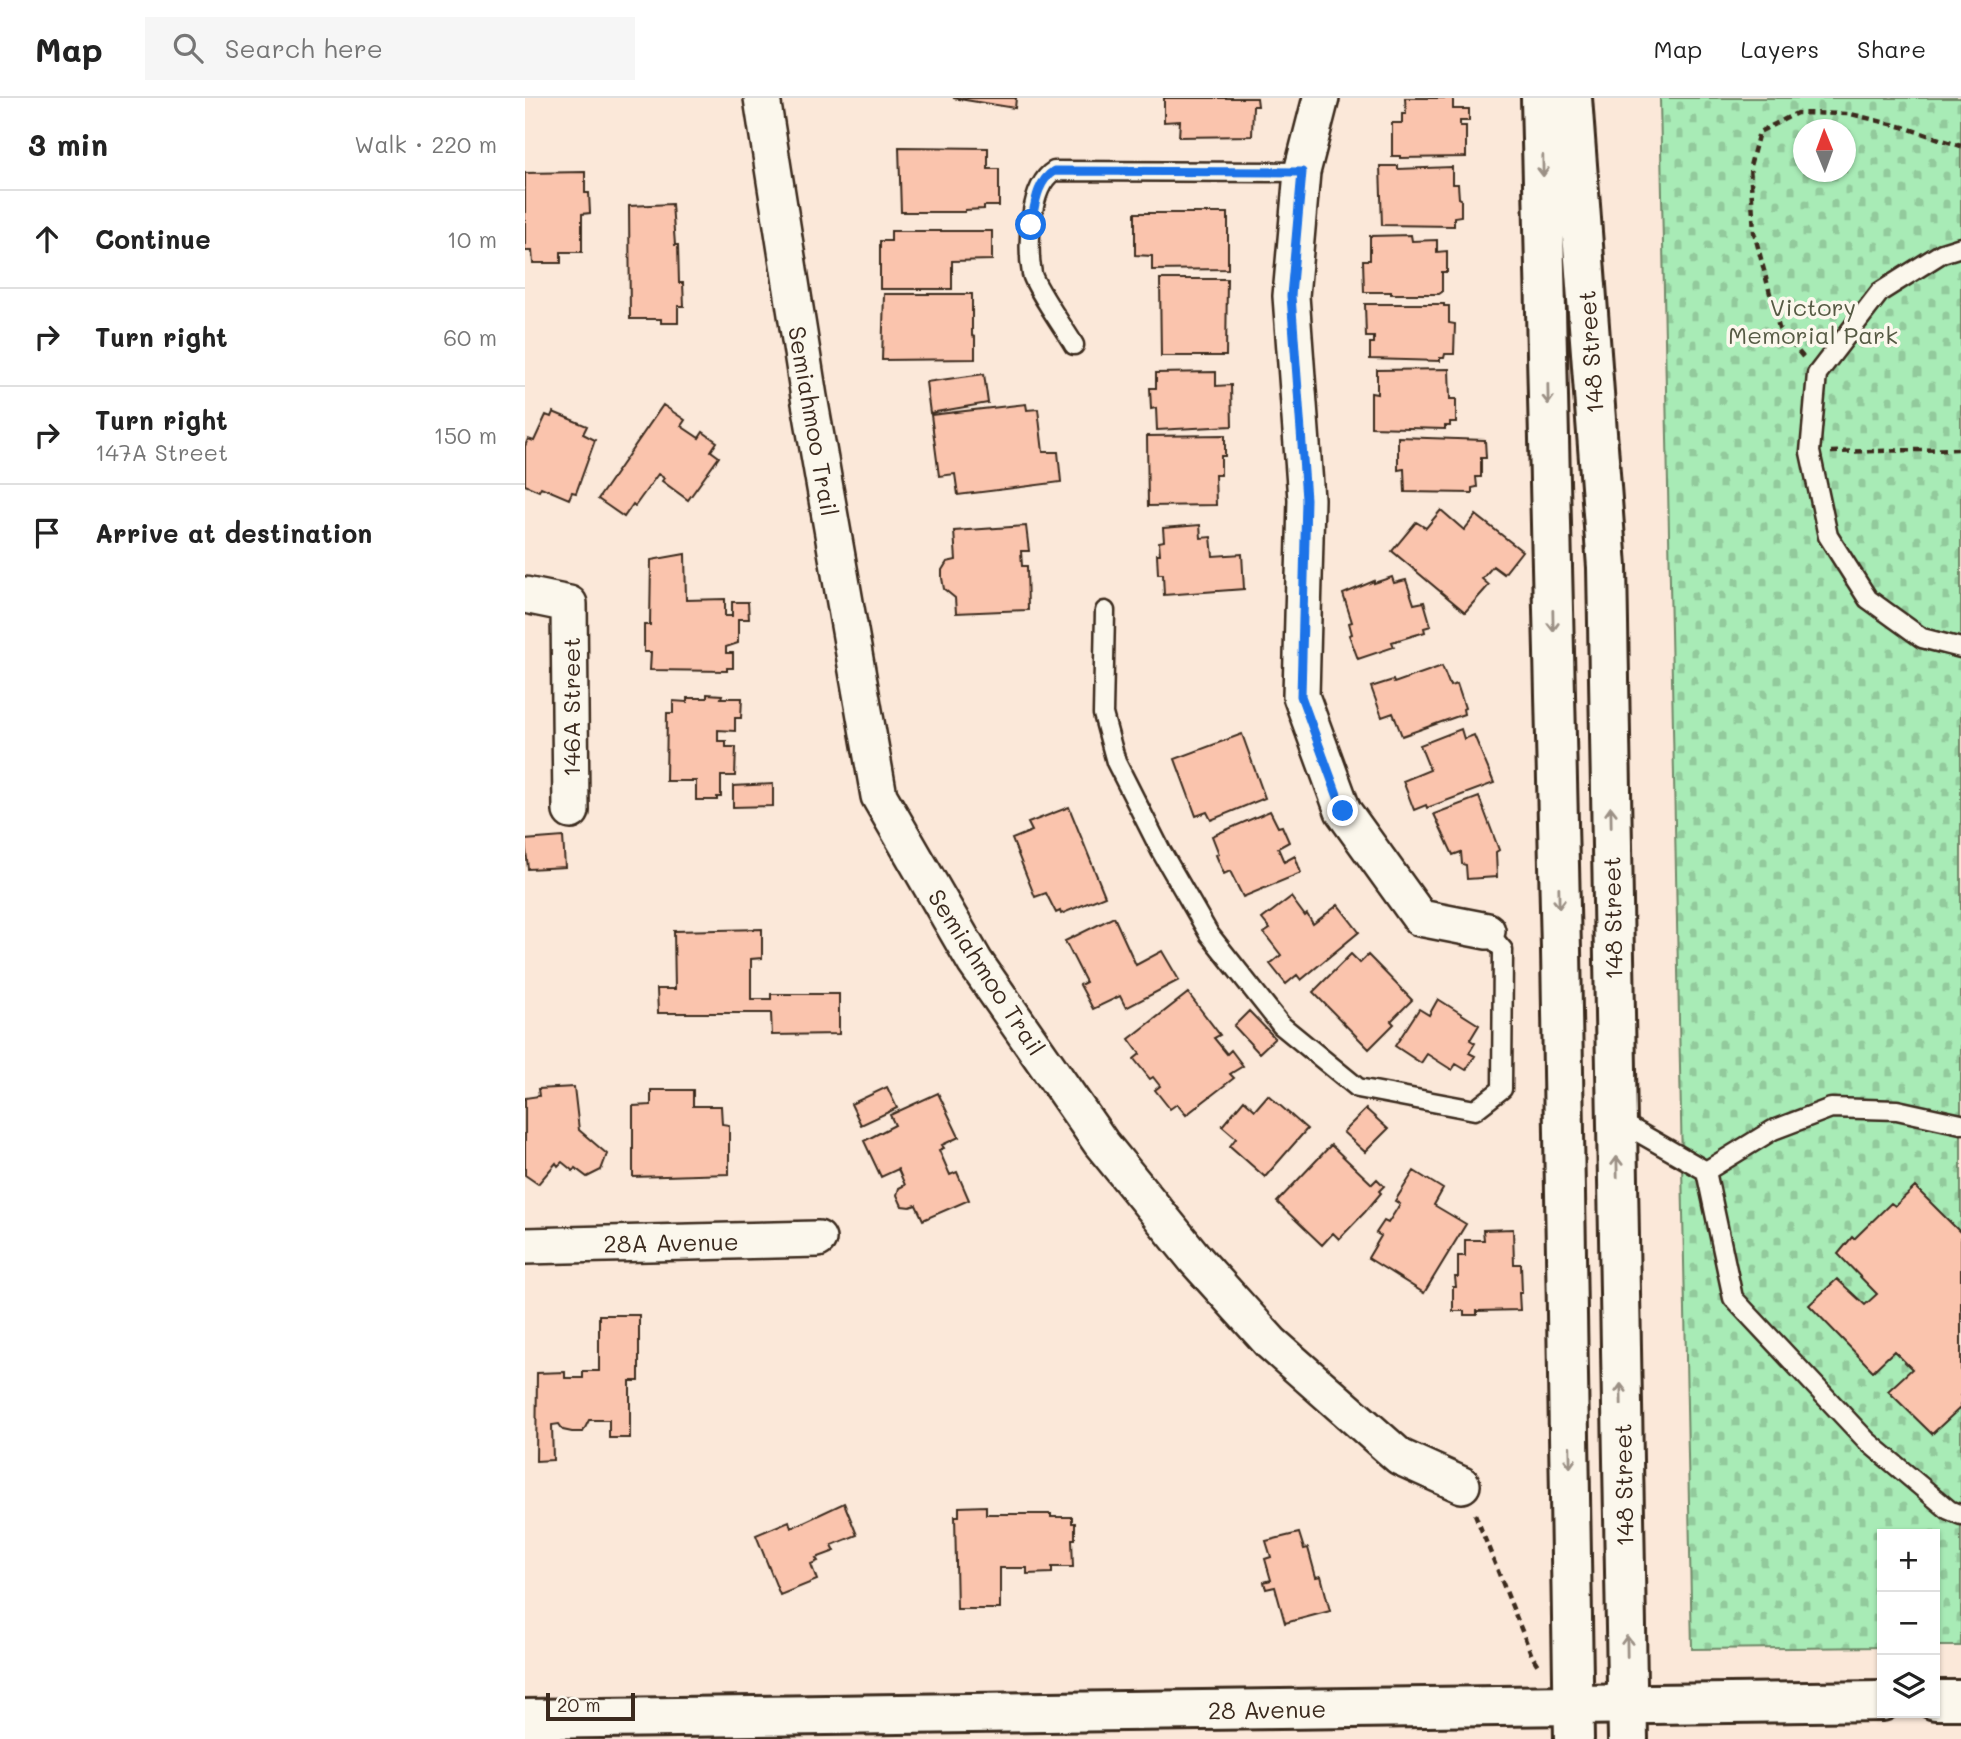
<!DOCTYPE html>
<meta charset="utf-8">
<style>
:root{--surface:#fff;--page:#f6f6f6;--text:#222;--muted:#767676;--line:#e0e0e0}
body{margin:0;font-family:Mali,sans-serif;background:var(--page);color:var(--text)}
.controls{position:absolute;right:21px;bottom:21px;display:grid;overflow:hidden;border-radius:0px;box-shadow:0 2px 5px #0004}
.controls button{width:63px;height:63px;display:grid;place-items:center;padding:0;border:0;border-bottom:2px solid var(--line);background:var(--surface);color:var(--text);font:35px sans-serif}
.compass{position:absolute;left:1268px;top:21px;width:63px;height:63px;border-radius:50%;background:var(--surface);box-shadow:0 2px 5px #0004;rotate:359deg}
.scale{position:absolute;left:21px;bottom:18px;width:89px;box-sizing:border-box;padding-left:7px;border:4px solid #3b2a1e;border-top:0;font-size:19px;line-height:24px;white-space:nowrap;color:#3b2a1e;-webkit-text-stroke:5px #fbf7ec;paint-order:stroke}
.stop{position:absolute;width:21px;height:21px;margin:-16px;border:5px solid #1a73e8;border-radius:50%;background:#fff}
.stop.end{background:#1a73e8;border-color:#fff;box-shadow:0 2px 7px #0008}
.list{margin:0;padding:0;list-style:none}
h2{display:flex;justify-content:space-between;align-items:center;height:91px;margin:0;padding:0 28px;font-size:30px}
h2 small{font-size:23px;font-weight:400;color:var(--muted)}
.list li{display:grid;grid-template-columns:46px 1fr auto;gap:21px;align-items:center;box-sizing:border-box;height:98px;padding:0 28px;border-top:2px solid var(--line)}
.list b{display:block;font-size:26px;white-space:nowrap}
.list p{margin:0;font-size:23px;white-space:nowrap;color:var(--muted)}
.list em{font-size:23px;font-style:normal;color:var(--muted)}
.icon{flex:none;width:38px;height:38px;fill:none;stroke:currentColor;stroke-width:2;stroke-linecap:round;stroke-linejoin:round}
.map{position:relative;flex:none;width:1436px;height:1641px;overflow:hidden}
header{display:flex;align-items:center;gap:42px;box-sizing:border-box;height:98px;padding:0 35px;background:var(--surface);border-bottom:2px solid var(--line)}
header strong{font-size:33px}
nav{display:flex;gap:38px;margin-inline-start:auto;font-size:24px}
.search{width:490px;height:63px;background:var(--page);display:flex;align-items:center;gap:18px;box-sizing:border-box;padding:0 24px;border-radius:0px;color:var(--muted);font-size:26px}
main{display:flex}
aside{flex:1;background:var(--surface)}
.map>svg:first-child{display:block}
.cemetery{fill:url(#cemetery-stones);stroke:#728a6a;stroke-width:2;fill-rule:evenodd}
.building{fill:#fac4ad;stroke:#3b2a1e;stroke-width:2}
.lines{fill:none;stroke-linecap:round;stroke-linejoin:round}
.service-casing{stroke:#3b2a1e;stroke-width:23}
.minor-casing{stroke:#3b2a1e;stroke-width:40}
.tertiary-casing{stroke:#3b2a1e;stroke-width:44}
.secondary-casing{stroke:#3b2a1e;stroke-width:44}
.path{stroke:#3b2a1e;stroke-width:4.5;stroke-dasharray:7 5;stroke-linecap:butt}
.service{stroke:#fbf7ec;stroke-width:18}
.minor{stroke:#fbf7ec;stroke-width:35}
.tertiary{stroke:#fbf7ec;stroke-width:38}
.secondary{stroke:#fbf7ec;stroke-width:38}
.oneway{stroke:#9b9085}
.route{stroke:#1a73e8;stroke-width:9}
.labels{text-anchor:middle;dominant-baseline:central;stroke-width:7;stroke-linejoin:round;paint-order:stroke}
.park-label{font-size:24px;fill:#565a44;stroke:#fbf7ec}
.street-label{font-size:24px;fill:#3b2a1e;stroke:#fbf7ec}
</style>
<header>
<strong>Map</strong>
<div class="search"><svg class="icon" aria-label="search" viewBox="0 0 24 24"><circle cx="10" cy="10" r="6"/><path d="M15 15l6 6"/></svg>Search here</div>
<nav><a>Map</a><a>Layers</a><a>Share</a></nav>
</header>
<main>
<aside>
<h2>3 min<small>Walk · 220 m</small></h2>
<ul class="list">
<li><svg class="icon" aria-label="ahead" viewBox="0 0 24 24"><path d="M12 20V5M6 11l6-6 6 6"/></svg><div><b>Continue</b></div><em>10 m</em></li>
<li><svg class="icon" aria-label="right" viewBox="0 0 24 24"><path d="M7 20v-9h11M14 6l5 5-5 5"/></svg><div><b>Turn right</b></div><em>60 m</em></li>
<li><svg class="icon" aria-label="right" viewBox="0 0 24 24"><path d="M7 20v-9h11M14 6l5 5-5 5"/></svg><div><b>Turn right</b><p>147A Street</p></div><em>150 m</em></li>
<li><svg class="icon" aria-label="arrive" viewBox="0 0 24 24"><path d="M6 21V4h12l-3 4 3 4H6"/></svg><div><b>Arrive at destination</b></div></li>
</ul>
</aside>
<div class="map">
<svg width="1436" height="1641" viewBox="0 0 1436 1641">
<defs>
<pattern id="cemetery-stones" width="16" height="16" patternUnits="userSpaceOnUse" patternTransform="scale(1.75)"><rect width="16" height="16" fill="#a8ebb6"/><path d="M2 7V4a2 2 0 0 1 4 0v3zM10 15v-3a2 2 0 0 1 4 0v3z" fill="#92ca9c"/></pattern>
</defs>
<rect width="100%" height="100%" fill="#fbe8d9"/>
<filter id="ink" filterUnits="userSpaceOnUse"><feTurbulence type="fractalNoise" baseFrequency=".0143" numOctaves="2"/><feDisplacementMap in="SourceGraphic" scale="14" xChannelSelector="R" yChannelSelector="G"/><feConvolveMatrix kernelMatrix="1 2 1 2 8 2 1 2 1" color-interpolation-filters="sRGB"/></filter>
<g filter="url(#ink)">
<path class="cemetery" d="M1135,0H1436V1548H1410V1436H1357V1549L1167,1551ZM1279,32H1321V74H1279Z"/>
<path class="building" d="M428,0H491L490,10Z
M639,0H732L733,8H728L727,38L654,39L655,23L639,24Z
M880,0H928V11H944V23H935V28H941V59L875,60V58H867V25H877V16H881Z
M374,49L463,50V71H474V108H459V111L440,112V114H376Z
M855,68H873V71L927,69V86H933L934,100L936,101V118L929,119V128L857,127Z
M60,74V95H64L65,115L57,116V154H36V165H8L7,153H0V75Z
M147,106L150,147H153L154,185H158L159,208H153V225H136V221H105L104,108Z
M610,115H703V171L627,172V158L610,157Z
M366,133H467V162L427,163V191H355V143H366Z
M886,137L887,143L912,142V154L922,153V174H917V194L914,196H866V194H839L838,162H845V138Z
M635,181H702L701,258H636Z
M359,196H447V238L450,239V261L357,262Z
M840,206H919V208H924V225L930,226L929,256H920L919,260H915V263L845,261V245H849V239H841Z
M924,271L925,301H931V324H925V328H920V331L846,329V295L852,296V272Z
M691,274V288L706,287L707,328L632,332L631,310L626,311L625,290H631V275Z
M459,276L463,305L405,315L401,284Z
M501,306L502,312L513,311L518,354H533L536,384L433,397L430,376L414,378L406,317Z
M138,307L160,322L156,328L174,340L178,334L192,344L186,353L194,359L163,402L137,383L139,380L133,376L110,408L108,406L99,419L73,401Z
M28,314L62,328L58,336L70,342L51,395L47,394L44,401L16,389L14,393L0,387V348L3,341L9,343L21,317L26,319Z
M700,337V358H696V377H690L691,407L623,408L622,338Z
M873,339L960,342L961,360H956V379H951L952,389L947,390V395L880,394L879,371L873,372Z
M916,412L939,432L951,417L997,453L979,476L968,468L957,481L964,487L940,514L867,453L891,424L901,430Z
M675,427L676,440L686,439L688,458L717,456L719,491L639,497L638,476H633L632,456H635L634,444L639,443L638,430Z
M501,428L504,453H496L497,468H502L503,512L431,515L430,500L419,491L417,480V472L422,464L431,462L429,433Z
M160,456L161,502L200,501V518H207V504H223L224,521H213V545L201,549V555H208V570H202V573L125,572L126,554H119V527H125L126,462Z
M867,479L869,485L881,482L889,506L899,504L906,528L899,530L900,534L867,544L869,549L833,561L824,537L827,536L824,525L827,524L818,496L849,483V485Z
M917,568L925,588L932,586L940,610L938,611L939,616L877,638L868,615L857,619L846,589L868,582L869,585Z
M182,596L197,597L196,600H217L216,620H210V633L193,632V643H201V649H211L210,678H196V699H192V702H171V683H141L142,615H148V603L162,604V600H182Z
M936,631L939,641L949,637L969,685L902,710L901,707L889,712L878,683L905,672L895,647Z
M717,636L740,700L686,722L682,714L671,718L650,661Z
M248,686V708L208,709V688Z
M954,699L974,752L971,754L972,779L942,781L941,767L937,766L936,754L928,757L909,716Z
M544,709L580,798L536,816L535,813L531,815L521,795L510,799L487,741L507,733L503,725Z
M745,713L753,729L757,728L764,744L753,750L759,764L770,758L776,775L718,799L705,773L699,776L691,757L694,756L687,738Z
M38,739L40,769L3,771L0,742Z
M766,799L780,818L782,816L788,826L813,807L834,834L776,882L772,877L761,886L745,866L756,857L739,835L745,831L737,821Z
M589,819L611,867L637,853L654,882L601,910L595,898L568,911L555,887L561,884L540,843Z
M237,831V860L226,861V901H246V896H314V936L247,937L246,915H133L132,891H150L149,833Z
M826,856L835,865L843,857L887,902L866,923L869,926L844,951L788,894Z
M663,895L695,937L689,940L702,956L706,952L718,968L705,976L709,980L661,1017L652,1006L645,1011L630,992L635,988L628,979L625,981L609,961L615,956L604,941Z
M913,901L954,927L945,942L950,945L944,955L950,958L941,972L931,966L927,972L902,956L896,965L870,948L894,911L904,917Z
M724,913L750,940L734,955L709,928Z
M49,989L54,1032L82,1056L76,1072L62,1079L50,1070L48,1073L37,1064L33,1068L31,1065L13,1086L0,1077V1000L14,998L13,991Z
M362,989L372,1010L336,1027L326,1006Z
M126,992H168V1008H196L197,1026L204,1027V1076L108,1079V1008L126,1007Z
M413,995L434,1039L417,1047L419,1050L414,1052L425,1077L432,1074L444,1102L398,1122L391,1107L385,1109L377,1108L372,1097L374,1090L380,1087L373,1071L356,1079L339,1043L370,1027L365,1017Z
M743,997L782,1031L740,1079L705,1048L711,1040L697,1028L719,1002L730,1012Z
M841,1011L863,1031L840,1054L818,1034Z
M806,1047L847,1086L852,1081L859,1088L854,1093L856,1095L840,1114L814,1141L808,1135L797,1147L752,1104Z
M889,1073L918,1091L909,1107L941,1126L899,1195L843,1160L856,1138L851,1135L859,1123L863,1125L875,1106L870,1103Z
M1390,1089L1436,1135V1309L1407,1336L1363,1293L1387,1271L1369,1253L1348,1273L1284,1207L1312,1181L1340,1207L1352,1196L1313,1156L1327,1139L1329,1141L1366,1105L1370,1108Z
M988,1131L989,1166H996L997,1195H994L995,1212L952,1213V1217H939V1213H928V1189H931L930,1179H933V1158H940V1142H959L958,1132Z
M74,1217H114V1283H105V1340H84V1322H64L58,1334H47L38,1332L34,1326L27,1327L28,1362L11,1363L12,1275L40,1274V1280H58V1273H74Z
M319,1405L332,1437L307,1447L310,1453L291,1460L293,1463L286,1466L292,1482L255,1497L231,1437L264,1423L266,1430Z
M461,1408V1416H526V1419H547V1425H550V1441H547L548,1469H527V1475L502,1476V1470H475V1511H432L430,1418H434V1409Z
M774,1435L779,1451L783,1450L791,1479L796,1478L805,1513L760,1525L750,1489L741,1491L739,1484L746,1482L740,1461L746,1459L741,1443Z"/>
<g class="lines">
<g class="service-casing">
<path id="service" d="M1436,149L1417,155L1355,194L1292,276L1285,354L1303,438L1343,501L1397,540L1436,550
M549,247C541,233 510,189 507,176C502,149 504,88 529,73L777,74
M580,513L578,616L591,664L636,753L684,836L756,927L833,990L950,1012L977,991L978,852L962,833
M1092,1022L1181,1073L1248,1032L1306,1010L1372,1012L1436,1026
M1181,1073L1208,1200L1342,1343L1424,1412L1436,1417"/>
</g>
<g class="minor-casing">
<path id="minor" d="M237,0L284,299L354,698L450,864L576,1045L671,1162L746,1245L875,1359L937,1387
M796,0L777,74L766,198L781,401L776,598L818,713L895,820L962,833
M0,497L44,506L46,713
M0,1148L293,1141"/>
</g>
<g class="tertiary-casing">
<path id="tertiary" d="M1410,1602H1436
M0,1621L1357,1603"/>
</g>
<g class="secondary-casing">
<path id="secondary" d="M1016,0L1036,852L1049,1641
M1047,0L1082,469L1103,1641"/>
</g>
<path class="path" d="M1278,259L1254,230L1229,134L1225,68L1234,34L1272,15L1326,16L1378,29L1436,48
M1306,354L1436,351
M950,1416L1007,1558L1014,1569"/>
<use href="#service" class="service"/>
<use href="#minor" class="minor"/>
<use href="#tertiary" class="tertiary"/>
<use href="#secondary" class="secondary"/>
</g>
<defs><path id="oneway-shaft" d="M-6 0H5M1.5-3L5.5 0L1.5 3" fill="none" stroke-width="1.6" stroke-linecap="round" stroke-linejoin="round" transform="scale(1.75)"/></defs>
<g class="oneway">
<use href="#oneway-shaft" transform="translate(1018 68) rotate(89)"/>
<use href="#oneway-shaft" transform="translate(1023 296) rotate(89)"/>
<use href="#oneway-shaft" transform="translate(1028 523) rotate(89)"/>
<use href="#oneway-shaft" transform="translate(1086 719) rotate(-91)"/>
<use href="#oneway-shaft" transform="translate(1034 800) rotate(89)"/>
<use href="#oneway-shaft" transform="translate(1092 1069) rotate(-91)"/>
<use href="#oneway-shaft" transform="translate(1096 1296) rotate(-91)"/>
<use href="#oneway-shaft" transform="translate(1045 1359) rotate(89)"/>
<use href="#oneway-shaft" transform="translate(1102 1548) rotate(-91)"/>
</g>
</g>
<g class="lines" filter="url(#ink)">
<path class="route" d="M506,127C510,108 511,84 529,73L777,74L766,198L781,401L776,598L818,713"/>
</g>
<g class="labels">
<g class="park-label">
<text x="1288" y="208">Victory<tspan x="1288" dy="28">Memorial Park</tspan></text>
</g>
<g class="street-label">
<text transform="translate(1065 254) rotate(-94)">148 Street</text>
<text transform="translate(289 323) rotate(80)">Semiahmoo Trail</text>
<text transform="translate(45 609) rotate(-90)">146A Street</text>
<text transform="translate(1087 820) rotate(-91)">148 Street</text>
<text transform="translate(462 874) rotate(57)">Semiahmoo Trail</text>
<text transform="translate(146 1144) rotate(-1)">28A Avenue</text>
<text transform="translate(1098 1387) rotate(-91)">148 Street</text>
<text transform="translate(742 1611) rotate(-1)">28 Avenue</text>
</g>
</g>
</svg>
<div class="controls">
<button>+</button>
<button>−</button>
<button><svg class="icon" aria-label="layers" viewBox="0 0 24 24"><path d="M12 4l9 5-9 5-9-5zM3 14l9 5 9-5"/></svg></button>
</div>
<svg class="compass" viewBox="-18 -18 36 36"><path d="M0-13l5 13h-10z" fill="#e53935"/><path d="M0 13l5-13h-10z" fill="#767676"/></svg>
<div class="scale">20 m</div>
<div class="stop" style="left:506px;top:127px"></div>
<div class="stop end" style="left:818px;top:713px"></div>
</div>
</main>
